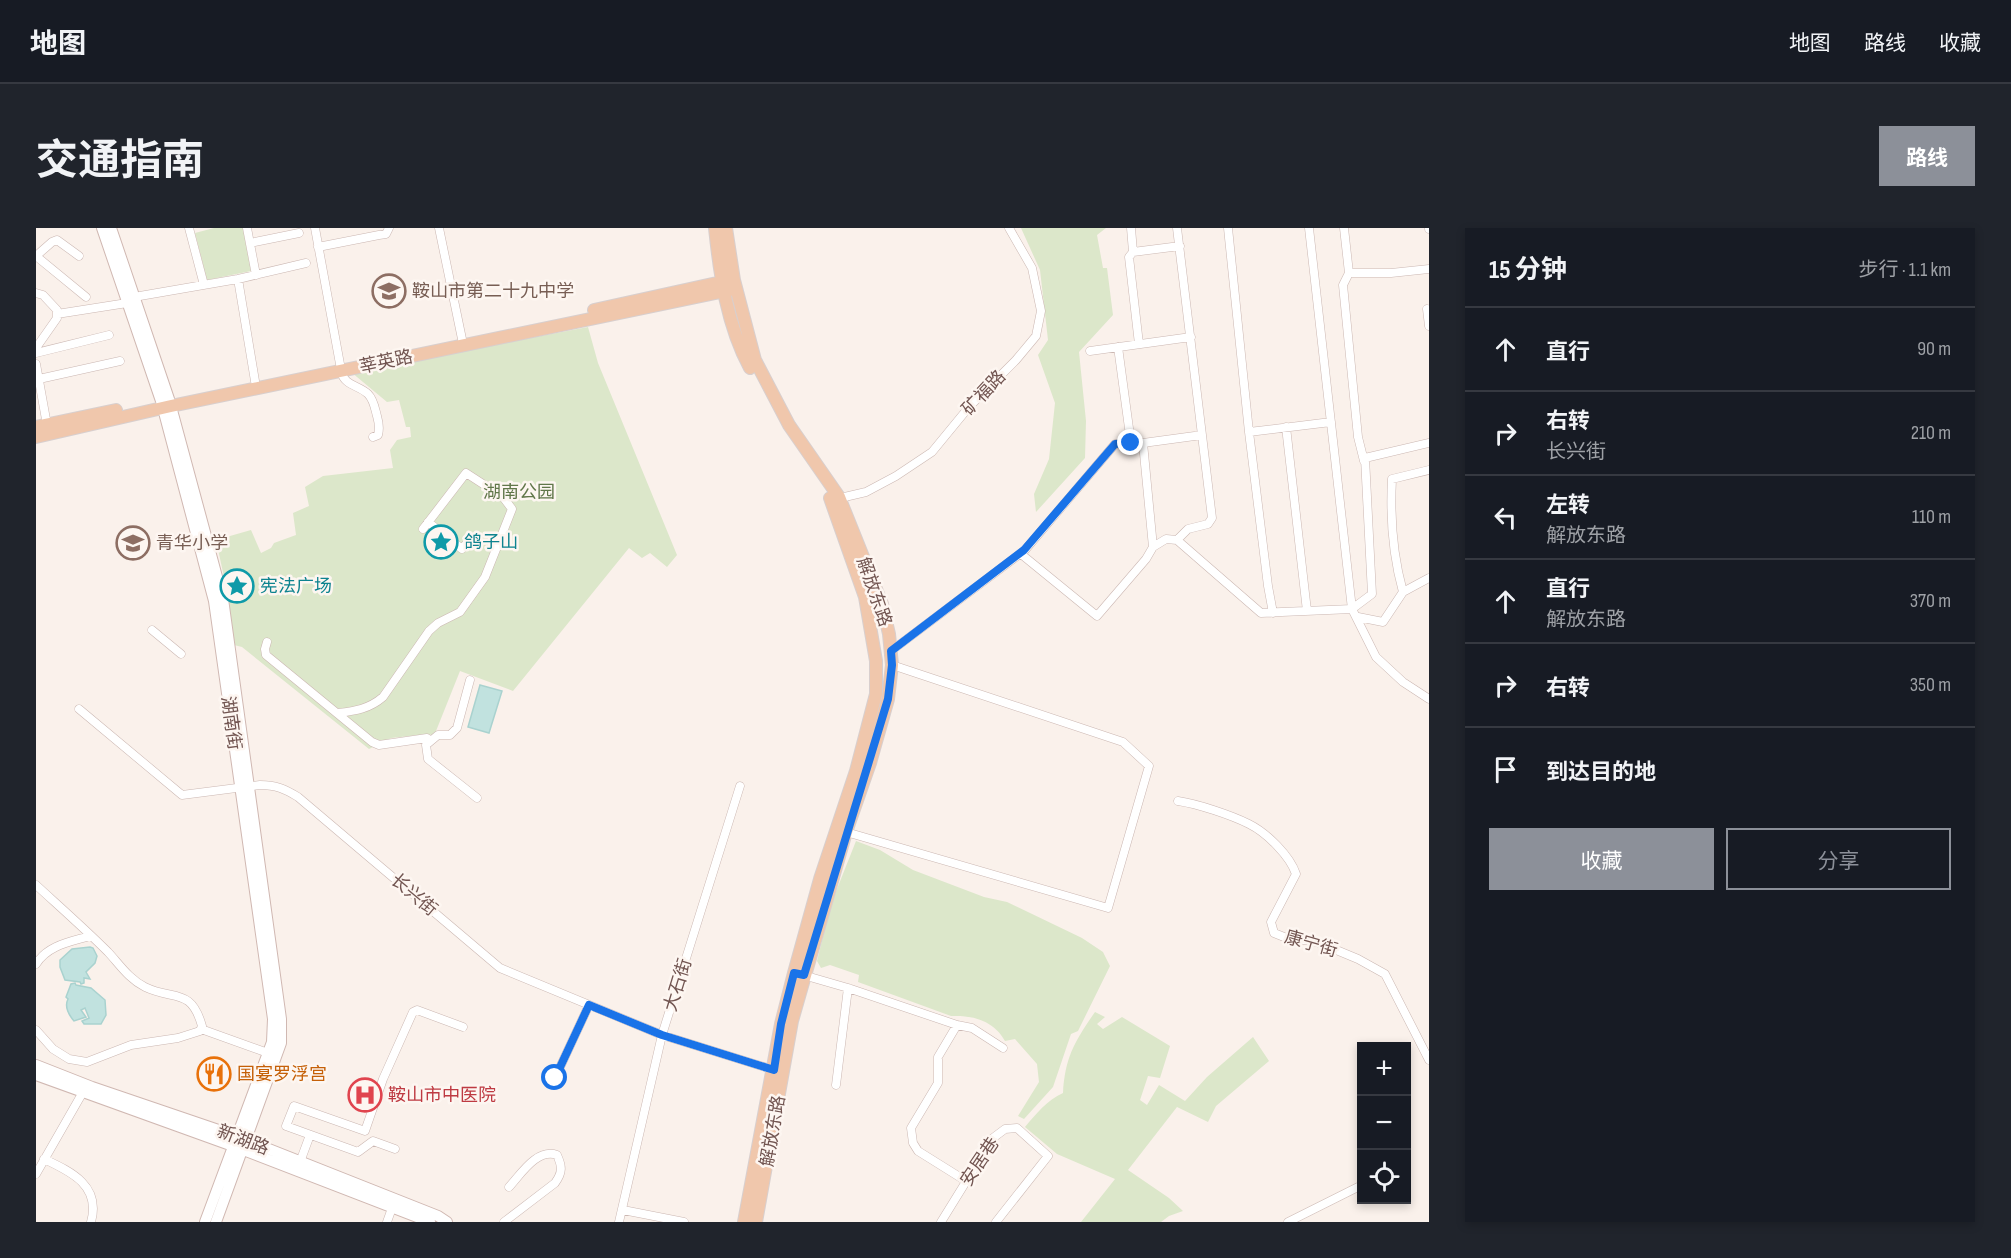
<!DOCTYPE html>
<html lang="zh">
<meta charset="utf-8">
<style>
:root{--surface:#171b24;--page:#20242c;--text:#f1f3f6;--muted:#9ea1a6;--line:#363941;--accent:#8c9099}
body{margin:0;font-family:"Sofia Sans Condensed","Noto Sans SC",sans-serif;background:var(--page);color:var(--text)}
.controls{position:absolute;right:18px;bottom:18px;display:grid;overflow:hidden;border-radius:0px;box-shadow:0 3px 9px #0003}
.controls button{width:54px;height:54px;display:grid;place-items:center;padding:0;border:0;border-bottom:2px solid var(--line);background:var(--surface);color:var(--text);font:30px sans-serif}
.stop{position:absolute;width:18px;height:18px;margin:-14px;border:4px solid #1a73e8;border-radius:50%;background:#fff}
.stop.end{background:#1a73e8;border-color:#fff;box-shadow:0 2px 6px #0008}
.list{margin:0;padding:0;list-style:none}
h2{display:flex;justify-content:space-between;align-items:center;height:78px;margin:0;padding:0 24px;font-size:26px}
h2 small{font-size:20px;font-weight:400;color:var(--muted)}
.list li{display:grid;grid-template-columns:39px 1fr auto;gap:18px;align-items:center;box-sizing:border-box;height:84px;padding:0 24px;border-top:2px solid var(--line)}
.list b{display:block;font-size:22px;white-space:nowrap}
.list p{margin:0;font-size:20px;white-space:nowrap;color:var(--muted)}
.list em{font-size:20px;font-style:normal;color:var(--muted)}
.actions{display:flex;gap:12px;padding:18px 24px}
.actions a{flex:1;padding:14px 0;border:2px solid var(--accent);border-radius:0px;text-align:center;font-size:21px;color:var(--accent)}
.actions .main{background:var(--accent);color:#fff}
.icon{flex:none;width:33px;height:33px;fill:none;stroke:currentColor;stroke-width:2;stroke-linecap:round;stroke-linejoin:round}
.map{position:relative;flex:none;width:1393px;height:994px;overflow:hidden;border-radius:0px}
header{display:flex;align-items:center;gap:36px;box-sizing:border-box;height:84px;padding:0 30px;background:var(--surface);border-bottom:2px solid var(--line)}
header strong{font-size:28px}
nav{display:flex;gap:33px;margin-inline-start:auto;font-size:21px}
.intro{display:flex;align-items:center;justify-content:space-between;box-sizing:border-box;height:144px;padding:0 36px}
h1{margin:0;font-size:42px}
.button{padding:15px 27px;border-radius:0px;background:var(--accent);color:#fff;font-size:21px;font-weight:700}
main{display:flex;gap:36px;padding:0 36px}
aside{flex:1;background:var(--surface);border-radius:0px;box-shadow:0 3px 9px #0003}
.map>svg:first-child{display:block}
.green{fill:#dce7ca}
.water{fill:#c1e2df;stroke:#a9d2cf;stroke-width:1.5}
.lines{fill:none;stroke-linecap:round;stroke-linejoin:round}
.minor-casing{stroke:#cbb7b2;stroke-width:9}
.secondary-casing{stroke:#d0b8b2;stroke-width:12}
.primary-casing{stroke:#d8cfce;stroke-width:14}
.minor{stroke:#fff;stroke-width:8}
.secondary{stroke:#fff;stroke-width:10}
.primary{stroke:#f0c7ac;stroke-width:12}
.route{stroke:#1a73e8;stroke-width:8}
.labels{text-anchor:middle;dominant-baseline:central;stroke-width:5;stroke-linejoin:round;paint-order:stroke}
.education-label{font-size:18px;fill:#785e54;stroke:#fdf6f1;text-anchor:start}
.street-label{font-size:18px;fill:#725551;stroke:#fdf6f1}
.park-label{font-size:18px;fill:#61774a;stroke:#fdf6f1}
.culture-label{font-size:18px;fill:#0d838f;stroke:#fdf6f1;text-anchor:start}
.food-label{font-size:18px;fill:#c56008;stroke:#fdf6f1;text-anchor:start}
.health-label{font-size:18px;fill:#be3a42;stroke:#fdf6f1;text-anchor:start}
</style>
<header>
<strong>地图</strong>
<nav><a>地图</a><a>路线</a><a>收藏</a></nav>
</header>
<div class="intro"><h1>交通指南</h1><a class="button">路线</a></div>
<main>
<div class="map">
<svg width="1393" height="994" viewBox="0 0 1393 994">
<rect width="100%" height="100%" fill="#faf1eb"/>
<path class="green" d="M178,0H207L215,43L171,52L159,5Z
M985,0H1070L1061,7L1067,40H1071L1077,87L1043,124L1050,193L1049,230L1000,284L998,266L1013,231L1019,175L1002,127L1012,112L1004,42Z
M552,99L562,135L641,327L631,339L614,325L606,330L593,320L477,463L424,443L398,508L393,506L355,510L333,521L206,419L198,417L188,349L180,312L215,302L225,325L235,320L238,315L260,307L257,285L273,278L269,259L287,248L357,240L354,222L361,212L375,209L374,199H370L363,172L351,174L315,144Z
M820,613L844,622L877,642L948,669L971,674L1046,710L1067,724L1074,738L1042,803L1035,806L1017,859L988,891L982,888L1003,854L1001,836L979,811L969,813C958,793 937,787 915,788L822,754L823,747L794,737L785,740L781,733L795,676Z
M1059,784L1069,789L1061,796L1067,801L1086,789L1134,818L1124,850L1112,848L1104,872L1111,877L1123,857L1149,873L1171,849L1217,809L1233,833L1180,878L1172,894L1141,879L1092,942L1133,970L1147,983L1133,988L1125,994H1045L1079,951L1021,926L989,899C1000,886 1011,872 1027,865C1029,829 1039,813 1059,784Z"/>
<path class="water" d="M444,457L466,463L453,505L432,499Z
M54,719L57,720L61,728L59,735L50,744L54,751L48,750V755L45,756L44,754L29,752L24,739V732L36,721Z
M39,755L40,757L55,760L69,772L70,787L65,796H48L46,793L53,790L49,780L45,782L50,789L38,793C32,786 28,779 32,771L30,769L35,756Z"/>
<g class="lines">
<g class="minor-casing">
<path id="minor" d="M153,0L168,57
M211,0L220,47
M279,0L304,136
M403,0L426,111
M1095,0L1097,24L1093,29L1103,116
M1192,0L1213,204L1232,358L1237,385
M1273,0L1316,381
M1308,0L1313,45L1307,57L1322,209L1328,233
M1393,0V1
M214,15L263,5
M282,19L343,7L350,6L353,0
M1097,24L1144,18
M0,28L50,69
M0,28L16,14L21,12L43,28
M1313,45H1355L1393,41
M202,51L219,153
M0,65L7,67L21,82V90L0,120
M98,69L202,51L270,35
M1391,81L1393,98
M21,86L91,75
M1082,119L1095,215
M1054,123L1155,109
M0,125L73,107
M0,136L11,197
M305,143C308,158 323,157 332,166C338,172 339,181 341,188C343,195 344,200 342,207L337,209
M3,151L84,133
M1250,199L1271,383
M1213,204L1295,194
M1107,215L1166,207
M800,271L830,264L860,248L896,224L933,179L980,132L1000,108L1005,83L996,40L973,0
M392,294L426,321L435,310
M1141,312L1152,301L1172,296L1176,290L1141,0
M1117,319L1130,311L1141,312L1225,385L1316,381L1340,429L1367,454L1393,471
M1367,364C1357,328 1354,288 1356,251L1393,242
M1316,381L1336,366L1329,230L1393,215
M1322,389L1347,394L1367,364L1393,350
M116,402L145,426
M231,414L229,421L230,427L336,514L343,517L391,510L394,512
M855,423L989,322L1079,216L1107,215L1117,319L1110,331L1061,388L985,326
M434,452L421,500L414,507H402L390,517L392,531L441,570
M43,481L146,567L224,557C240,557 249,561 262,569L464,740L626,807L738,842
M302,485C319,483 333,481 347,469L393,403L402,395L424,384L449,349L476,281L467,269L430,245L387,301
M1142,573C1162,576 1195,587 1213,596C1231,605 1254,628 1260,646L1235,694L1238,705L1248,709L1281,714L1322,731L1349,746L1393,832
M810,604L1072,680L1113,538L1087,514L856,437
M0,657C24,679 49,701 72,724C84,737 93,751 109,759C138,773 155,759 166,798L164,803L142,810L95,817L51,834L33,831L17,821L0,802
M0,736C12,717 34,714 54,708
M767,747L812,760L921,797L936,800L967,820
M921,797L902,829V855L875,900L877,915L882,923L930,953
M165,801L232,825
M519,850L553,777
M800,857L812,760
M359,921L337,913L322,924L250,898L258,878L329,903L347,851L377,784L381,782L427,799
M8,931C36,944 65,958 55,994
M264,934L274,907
M0,946L47,864
M587,982L648,994
M351,994L356,980
M468,994L519,955C527,944 526,938 521,927C501,920 485,946 473,959
M583,994L626,807L704,558
M905,994L957,910L969,901L981,900L1012,928L960,994
M1252,994L1326,957"/>
</g>
<g class="secondary-casing">
<path id="secondary" d="M66,0L125,173L178,373L237,791L236,814L169,994
M75,0L133,171L187,371L245,791V815L180,994
M0,837L56,859L200,908L402,988L411,994
M0,847L197,918L394,994"/>
</g>
<g class="primary-casing">
<path id="primary" d="M679,0C684,48 691,97 714,140
M690,0L698,52L719,132L753,197L803,269L846,376L853,406L856,437L852,471L834,535L810,604L756,793L720,994
M558,82L690,53
M0,199L80,182
M0,209L135,178L694,62
M708,994L745,796L758,745L784,651L820,543L840,466V433L829,369L794,270"/>
</g>
<use href="#minor" class="minor"/>
<use href="#secondary" class="secondary"/>
<use href="#primary" class="primary"/>
</g>
<g class="lines">
<path class="route" d="M519,850L553,777L626,807L738,842L745,796L758,745L768,747L852,471L856,437L855,423L988,322L1079,216L1095,215"/>
</g>
<defs>
<g id="school-ring" transform="scale(1.725)"><circle r="9.5" fill="#fdf6f1" stroke="#8d6e63" stroke-width="1.5"/><path d="M0-5L7-2L0 1L-7-2ZM-4 1L0 2.5L4 1V4Q0 6-4 4Z" fill="#8d6e63"/></g>
<g id="sight-ring" transform="scale(1.725)"><circle r="9.5" fill="#fdf6f1" stroke="#0f9aa8" stroke-width="1.5"/><path d="M0-6L1.8-2.2L6-1.7L2.9 1.2L3.7 5.4L0 3.3L-3.7 5.4L-2.9 1.2L-6-1.7L-1.8-2.2Z" fill="#0f9aa8"/></g>
<g id="restaurant-ring" transform="scale(1.725)"><circle r="9.5" fill="#fdf6f1" stroke="#e8710a" stroke-width="1.5"/><path d="M-5-6h1v4h1v-4h1v4h1v-4h1v5L-1.5 .5V6h-2V.5L-5-1ZM5-6V6H3V1.5H1.5Q1.5-4 5-6Z" fill="#e8710a"/></g>
<g id="hospital-ring" transform="scale(1.725)"><circle r="9.5" fill="#fdf6f1" stroke="#e0444e" stroke-width="1.5"/><path d="M-5-5h3v3.5h4V-5h3V5h-3V1.5h-4V5h-3Z" fill="#e0444e"/></g>
</defs>
<g fill-rule="evenodd">
<use href="#school-ring" x="353" y="63"/>
<use href="#sight-ring" x="405" y="314"/>
<use href="#school-ring" x="97" y="315"/>
<use href="#sight-ring" x="201" y="358"/>
<use href="#restaurant-ring" x="178" y="846"/>
<use href="#hospital-ring" x="329" y="867"/>
</g>
<g class="labels">
<g class="education-label">
<text x="376" y="63">鞍山市第二十九中学</text>
<text x="120" y="315">青华小学</text>
</g>
<g class="street-label">
<text transform="translate(350 134) rotate(-12)">莘英路</text>
<text transform="translate(948 165) rotate(-47)">矿福路</text>
<text transform="translate(838 364) rotate(71)">解放东路</text>
<text transform="translate(195 495) rotate(82)">湖南街</text>
<text transform="translate(378 667) rotate(40)">长兴街</text>
<text transform="translate(1275 716) rotate(16)">康宁街</text>
<text transform="translate(642 757) rotate(-73)">大石街</text>
<text transform="translate(737 903) rotate(-80)">解放东路</text>
<text transform="translate(207 912) rotate(21)">新湖路</text>
<text transform="translate(944 934) rotate(-56)">安居巷</text>
</g>
<g class="park-label">
<text x="483" y="264">湖南公园</text>
</g>
<g class="culture-label">
<text x="428" y="314">鸽子山</text>
<text x="224" y="358">宪法广场</text>
</g>
<g class="food-label">
<text x="201" y="846">国宴罗浮宫</text>
</g>
<g class="health-label">
<text x="352" y="867">鞍山市中医院</text>
</g>
</g>
</svg>
<div class="controls">
<button>+</button>
<button>−</button>
<button><svg class="icon" aria-label="locate" viewBox="0 0 24 24"><circle cx="12" cy="12" r="6"/><path d="M12 2v4M12 18v4M2 12h4M18 12h4"/></svg></button>
</div>
<div class="stop" style="left:519px;top:850px"></div>
<div class="stop end" style="left:1095px;top:215px"></div>
</div>
<aside>
<h2>15 分钟<small>步行 · 1.1 km</small></h2>
<ul class="list">
<li><svg class="icon" aria-label="ahead" viewBox="0 0 24 24"><path d="M12 20V5M6 11l6-6 6 6"/></svg><div><b>直行</b></div><em>90 m</em></li>
<li><svg class="icon" aria-label="right" viewBox="0 0 24 24"><path d="M7 20v-9h11M14 6l5 5-5 5"/></svg><div><b>右转</b><p>长兴街</p></div><em>210 m</em></li>
<li><svg class="icon" aria-label="left" viewBox="0 0 24 24"><path d="M17 20v-9H6M10 6l-5 5 5 5"/></svg><div><b>左转</b><p>解放东路</p></div><em>110 m</em></li>
<li><svg class="icon" aria-label="ahead" viewBox="0 0 24 24"><path d="M12 20V5M6 11l6-6 6 6"/></svg><div><b>直行</b><p>解放东路</p></div><em>370 m</em></li>
<li><svg class="icon" aria-label="right" viewBox="0 0 24 24"><path d="M7 20v-9h11M14 6l5 5-5 5"/></svg><div><b>右转</b></div><em>350 m</em></li>
<li><svg class="icon" aria-label="arrive" viewBox="0 0 24 24"><path d="M6 21V4h12l-3 4 3 4H6"/></svg><div><b>到达目的地</b></div></li>
</ul>
<div class="actions"><a class="main">收藏</a><a>分享</a></div>
</aside>
</main>
